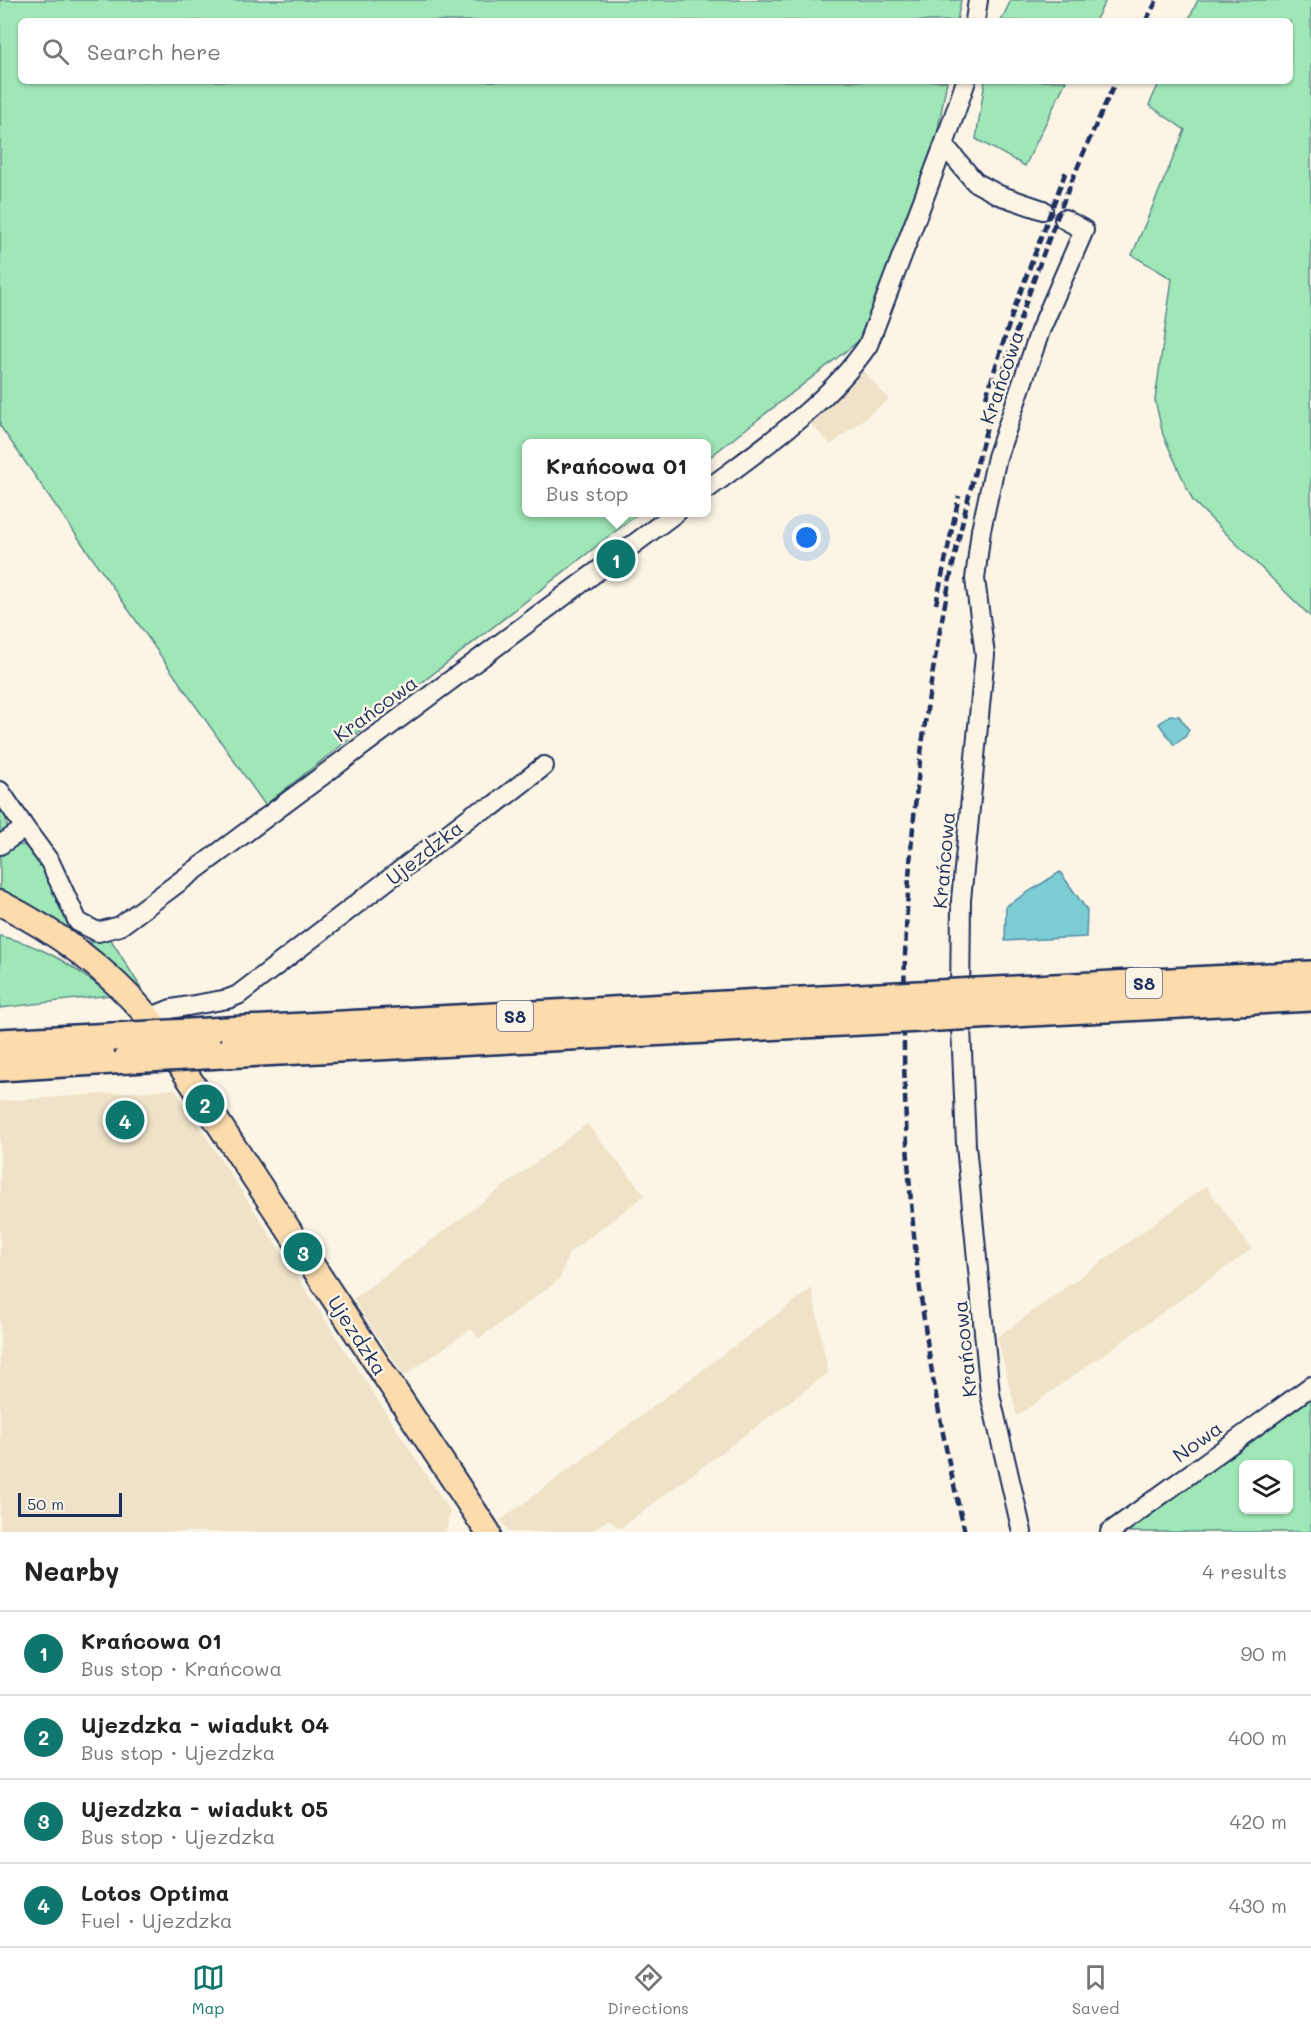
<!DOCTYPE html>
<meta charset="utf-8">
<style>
:root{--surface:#fff;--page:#f2f2f2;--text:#222;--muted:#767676;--line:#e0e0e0;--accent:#0f766e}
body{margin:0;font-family:Mali,sans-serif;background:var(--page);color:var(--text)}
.controls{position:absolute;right:18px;bottom:18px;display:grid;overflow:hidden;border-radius:9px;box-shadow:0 2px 4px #0004}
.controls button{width:54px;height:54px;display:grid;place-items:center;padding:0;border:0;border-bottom:2px solid var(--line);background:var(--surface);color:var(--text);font:30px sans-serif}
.scale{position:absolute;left:18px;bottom:15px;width:104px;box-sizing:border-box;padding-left:6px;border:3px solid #1b2f5e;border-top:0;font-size:16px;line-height:21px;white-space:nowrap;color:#1b2f5e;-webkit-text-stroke:4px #fcf5e5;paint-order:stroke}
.you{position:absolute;left:807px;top:538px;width:21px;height:21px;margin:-15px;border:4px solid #fff;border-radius:50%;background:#1a73e8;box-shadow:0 0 0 9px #1a73e833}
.badge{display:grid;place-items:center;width:39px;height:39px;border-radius:50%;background:var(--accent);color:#fff;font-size:20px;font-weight:700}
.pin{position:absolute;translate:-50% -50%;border:3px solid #fff;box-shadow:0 2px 6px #0006}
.popup{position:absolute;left:522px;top:439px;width:189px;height:78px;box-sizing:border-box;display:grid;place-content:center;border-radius:9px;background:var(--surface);filter:drop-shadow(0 2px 4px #0005);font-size:20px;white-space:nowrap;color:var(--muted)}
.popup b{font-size:22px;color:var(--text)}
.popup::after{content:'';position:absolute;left:50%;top:100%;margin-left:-12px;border:12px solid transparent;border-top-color:var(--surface)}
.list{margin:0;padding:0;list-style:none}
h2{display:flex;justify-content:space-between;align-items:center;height:78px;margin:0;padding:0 24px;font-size:26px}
h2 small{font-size:20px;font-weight:400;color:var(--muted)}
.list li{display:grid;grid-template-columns:39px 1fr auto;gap:18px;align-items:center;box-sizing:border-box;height:84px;padding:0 24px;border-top:2px solid var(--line)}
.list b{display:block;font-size:22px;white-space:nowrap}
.list p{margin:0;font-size:20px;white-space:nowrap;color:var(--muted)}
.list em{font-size:20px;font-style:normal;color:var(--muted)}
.icon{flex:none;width:33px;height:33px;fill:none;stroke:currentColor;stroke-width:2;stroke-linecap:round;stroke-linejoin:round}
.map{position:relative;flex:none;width:1311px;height:1532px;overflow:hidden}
.search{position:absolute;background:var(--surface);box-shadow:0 2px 4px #0004;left:18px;right:18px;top:18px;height:66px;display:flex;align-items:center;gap:15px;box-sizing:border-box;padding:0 21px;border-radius:9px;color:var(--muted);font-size:22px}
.sheet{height:414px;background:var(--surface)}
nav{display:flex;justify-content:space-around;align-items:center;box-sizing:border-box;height:84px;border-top:2px solid var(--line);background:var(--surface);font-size:16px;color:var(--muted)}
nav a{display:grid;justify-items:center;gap:3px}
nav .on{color:var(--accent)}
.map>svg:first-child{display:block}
.built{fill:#efe2c9}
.green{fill:#9fe7b6;stroke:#5d8b8a;stroke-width:1.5;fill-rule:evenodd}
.water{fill:#7bccd4;stroke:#558da5;stroke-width:1.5}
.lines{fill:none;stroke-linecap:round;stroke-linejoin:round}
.minor-casing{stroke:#1b2f5e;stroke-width:22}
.major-casing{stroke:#1b2f5e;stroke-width:28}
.highway-casing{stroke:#1b2f5e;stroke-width:32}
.minor{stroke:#fcf5e5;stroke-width:18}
.major{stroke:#fcdcac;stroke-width:24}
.highway{stroke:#fcdcac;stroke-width:27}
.rail{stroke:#1b2f5e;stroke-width:4.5;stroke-dasharray:9 4.5;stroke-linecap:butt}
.highway-bridge-casing{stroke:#1b2f5e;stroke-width:32;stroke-linecap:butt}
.highway-bridge{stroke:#fcdcac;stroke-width:27}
.labels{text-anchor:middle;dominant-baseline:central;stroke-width:5;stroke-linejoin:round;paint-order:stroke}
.shield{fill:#fcf5e5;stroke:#5e6a86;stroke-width:1.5}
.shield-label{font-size:18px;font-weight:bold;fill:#1b2f5e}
.street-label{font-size:20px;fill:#1b2f5e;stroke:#fcf5e5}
</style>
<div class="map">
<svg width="1311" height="1532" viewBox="0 0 1311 1532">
<rect width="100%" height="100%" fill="#fcf5e5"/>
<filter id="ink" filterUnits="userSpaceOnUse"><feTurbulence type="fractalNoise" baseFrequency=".0167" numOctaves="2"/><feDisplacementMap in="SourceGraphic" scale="12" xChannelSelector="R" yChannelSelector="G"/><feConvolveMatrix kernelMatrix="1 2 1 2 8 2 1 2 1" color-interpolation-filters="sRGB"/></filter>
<g filter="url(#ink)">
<path class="built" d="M862,370L889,399L831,445L807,420Z
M175,1089L450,1511L446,1532H0V1101Z
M587,1124L645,1195L569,1253L560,1279L479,1339L471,1329L404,1376L353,1299Z
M1206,1186L1252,1249L1017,1416L997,1337Z
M812,1288L828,1373L622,1527L618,1528L609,1519L591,1532H509L501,1520Z"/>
<path class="green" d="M0,0H961L957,21H21V81H947L936,139L860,340L706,460V444H526V512L639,513L265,805L0,426Z
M1011,0H1106L1095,21H1001Z
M1198,0H1311V617L1193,501L1163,435L1155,400L1172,279L1132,255L1185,130L1149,105L1160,81H1290V21H1188Z
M985,81H1066L1025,166L976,139Z
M0,803L6,814L7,830L0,836Z
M24,845C37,856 48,871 54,887C64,911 75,956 110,938L149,1001L0,897V855L16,846Z
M0,936C48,947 72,966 111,995L0,1008Z
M1311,1393V1532H1118ZM1244,1464H1288V1510H1244Z"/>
<path class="water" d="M1170,715L1179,716L1189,730L1185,737L1174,745L1159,724Z
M1060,872L1087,910L1086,937L1005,941L1006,906Z"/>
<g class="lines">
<g class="minor-casing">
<path id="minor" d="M975,21L978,0
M944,145L975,182L999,195L1043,210
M706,490C762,448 828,404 868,345L944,145L966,81
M0,791L25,828
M0,845L25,828L50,862L78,922L98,932L120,926L677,512
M149,1018L171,1009L228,999L238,995L475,813L493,806L544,766
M1022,1532L990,1394L966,1145L960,1003L961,900L985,655L975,579L981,530L997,457L1040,331L1084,230L1064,219
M1110,1532L1311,1386"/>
</g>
<g class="major-casing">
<path id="major" d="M0,903C56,931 108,970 149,1018L488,1532"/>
</g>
<g class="highway-casing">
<path id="highway" d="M977,992L1311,975
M978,1015L1311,997
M208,1032L821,1000
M0,1043L113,1037
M222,1054L822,1023
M0,1067L128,1059"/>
</g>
<use href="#minor" class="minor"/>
<use href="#major" class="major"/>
<use href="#highway" class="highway"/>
<path class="rail" d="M1146,21L1157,0
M986,397L1014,309L1066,171
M936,604L959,496
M965,1532C845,1050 905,528 1116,81"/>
<g class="highway-bridge-casing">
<path id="highway-bridge" d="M821,1000L977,992
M822,1023L978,1015
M113,1037L208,1032
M128,1059L222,1054"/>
</g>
<use href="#highway-bridge" class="highway-bridge"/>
</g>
</g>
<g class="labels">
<g class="shield">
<rect x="1126" y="968" width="36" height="30" rx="4.5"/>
<rect x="497" y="1001" width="36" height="30" rx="4.5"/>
</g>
<g class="shield-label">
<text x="1144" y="983">S8</text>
<text x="515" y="1016">S8</text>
</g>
<g class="street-label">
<text transform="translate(1001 377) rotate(-71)">Krańcowa</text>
<text transform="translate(375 708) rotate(-36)">Krańcowa</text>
<text transform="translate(424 852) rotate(-38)">Ujezdzka</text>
<text transform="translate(943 860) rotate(-85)">Krańcowa</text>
<text transform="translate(358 1335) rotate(57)">Ujezdzka</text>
<text transform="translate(964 1349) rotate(-96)">Krańcowa</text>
<text transform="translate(1197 1441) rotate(-36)">Nowa</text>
</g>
</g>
</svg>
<div class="controls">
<button><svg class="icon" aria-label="layers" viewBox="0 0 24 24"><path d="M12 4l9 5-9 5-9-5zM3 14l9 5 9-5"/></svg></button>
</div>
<div class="scale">50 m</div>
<div class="you"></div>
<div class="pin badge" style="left:616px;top:559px">1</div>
<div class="popup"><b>Krańcowa 01</b>Bus stop</div>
<div class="pin badge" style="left:205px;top:1104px">2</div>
<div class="pin badge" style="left:303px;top:1252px">3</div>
<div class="pin badge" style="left:125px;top:1120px">4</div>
<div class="search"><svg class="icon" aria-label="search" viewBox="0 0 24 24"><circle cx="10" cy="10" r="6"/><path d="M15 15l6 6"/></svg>Search here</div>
</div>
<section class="sheet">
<h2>Nearby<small>4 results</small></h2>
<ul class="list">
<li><span class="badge">1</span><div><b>Krańcowa 01</b><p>Bus stop · Krańcowa</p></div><em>90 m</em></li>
<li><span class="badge">2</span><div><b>Ujezdzka - wiadukt 04</b><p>Bus stop · Ujezdzka</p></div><em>400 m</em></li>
<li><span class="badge">3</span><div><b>Ujezdzka - wiadukt 05</b><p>Bus stop · Ujezdzka</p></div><em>420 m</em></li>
<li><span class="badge">4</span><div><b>Lotos Optima</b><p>Fuel · Ujezdzka</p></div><em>430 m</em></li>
</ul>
</section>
<nav>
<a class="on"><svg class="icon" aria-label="map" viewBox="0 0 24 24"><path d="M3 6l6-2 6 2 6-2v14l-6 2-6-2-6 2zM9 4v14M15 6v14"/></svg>Map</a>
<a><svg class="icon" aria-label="directions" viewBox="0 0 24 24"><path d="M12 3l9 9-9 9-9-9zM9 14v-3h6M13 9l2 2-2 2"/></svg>Directions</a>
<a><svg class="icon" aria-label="saved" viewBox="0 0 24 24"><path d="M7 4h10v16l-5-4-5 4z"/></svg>Saved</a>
</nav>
